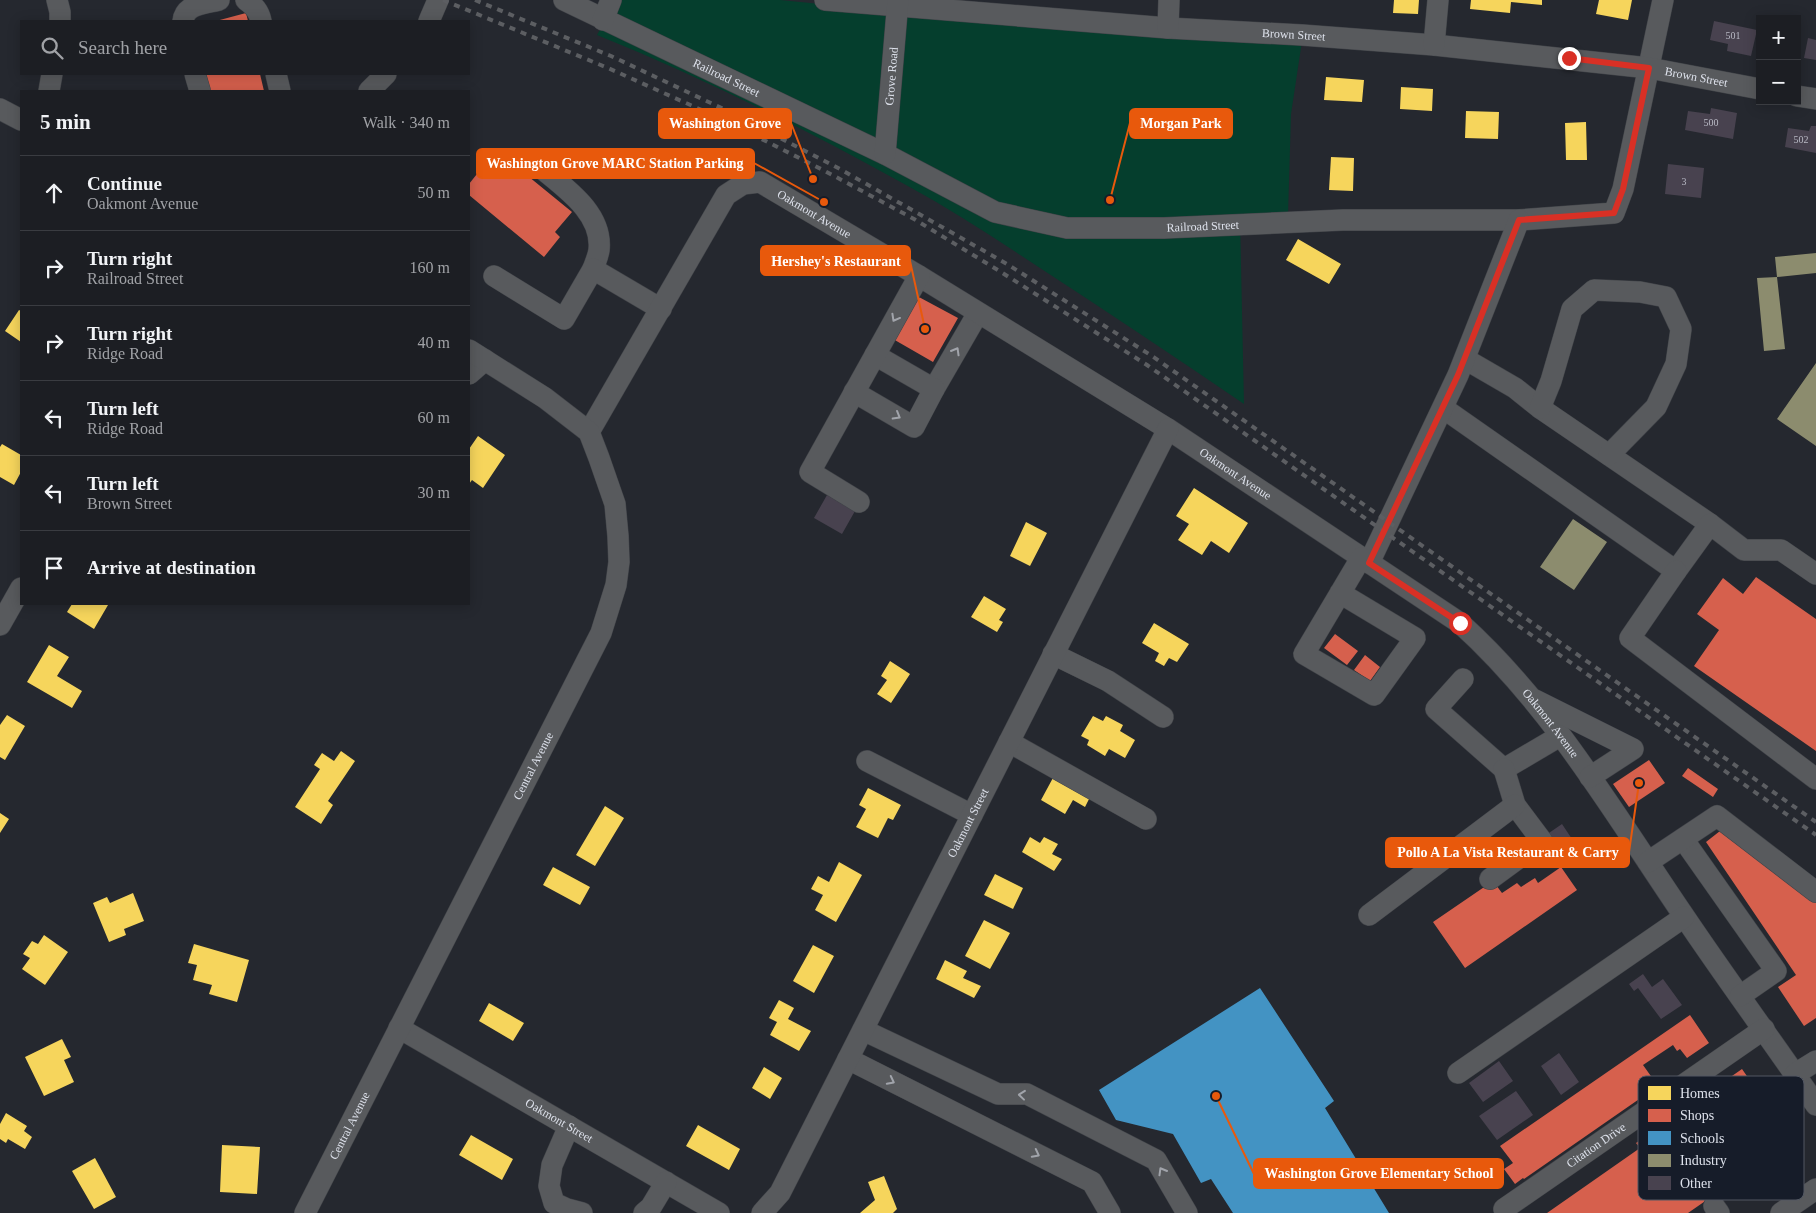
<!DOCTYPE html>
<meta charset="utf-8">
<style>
:root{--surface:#1c1e23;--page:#292b30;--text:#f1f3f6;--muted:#a0a2a6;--line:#3a3c41}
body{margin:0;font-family:"Times New Roman",serif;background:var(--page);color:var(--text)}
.controls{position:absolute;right:15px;top:15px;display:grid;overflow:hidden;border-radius:0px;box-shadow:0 2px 12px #0003}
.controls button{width:45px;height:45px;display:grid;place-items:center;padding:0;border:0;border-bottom:1px solid var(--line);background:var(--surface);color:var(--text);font:25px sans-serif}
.stop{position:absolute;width:15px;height:15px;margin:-11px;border:4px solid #d93025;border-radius:50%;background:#fff}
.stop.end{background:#d93025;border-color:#fff;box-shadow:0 1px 5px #0008}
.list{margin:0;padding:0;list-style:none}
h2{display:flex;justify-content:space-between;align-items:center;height:65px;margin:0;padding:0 20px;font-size:21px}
h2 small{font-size:16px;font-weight:400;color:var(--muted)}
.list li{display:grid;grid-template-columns:32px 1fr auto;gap:15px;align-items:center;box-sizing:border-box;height:75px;padding:0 20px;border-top:1px solid var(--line)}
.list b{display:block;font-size:19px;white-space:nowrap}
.list p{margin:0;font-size:16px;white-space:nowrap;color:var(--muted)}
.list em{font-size:16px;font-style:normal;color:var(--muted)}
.icon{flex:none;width:28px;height:28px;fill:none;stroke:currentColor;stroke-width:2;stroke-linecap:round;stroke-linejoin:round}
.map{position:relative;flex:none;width:1816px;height:1213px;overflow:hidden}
.search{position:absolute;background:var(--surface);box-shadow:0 2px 12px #0003;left:20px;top:20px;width:450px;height:55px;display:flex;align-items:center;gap:12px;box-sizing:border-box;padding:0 18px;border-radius:0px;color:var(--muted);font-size:19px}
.panel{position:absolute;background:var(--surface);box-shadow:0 2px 12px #0003;left:20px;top:90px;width:450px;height:515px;border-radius:0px}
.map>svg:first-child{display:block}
.green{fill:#053e2d}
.homes{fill:#f6d55c}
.shops{fill:#d6604d}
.schools{fill:#4393c3}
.industry{fill:#8c8c6e}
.building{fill:#48424f}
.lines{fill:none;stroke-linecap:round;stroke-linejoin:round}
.minor-casing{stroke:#404348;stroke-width:22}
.minor{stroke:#585a5d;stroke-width:21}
.rail{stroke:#5c5e62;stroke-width:4;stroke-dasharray:6 6;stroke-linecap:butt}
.oneway{stroke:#a1a4ab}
.route{stroke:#d93025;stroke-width:6}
.labels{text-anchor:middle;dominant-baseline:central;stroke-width:5;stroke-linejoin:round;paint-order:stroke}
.number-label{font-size:10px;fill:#b8b9c4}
.street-label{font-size:12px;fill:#dde1eb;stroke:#161c29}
.key{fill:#161c29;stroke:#525763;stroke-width:1}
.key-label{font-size:14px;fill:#dde1eb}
.leader{fill:none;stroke:#e8590c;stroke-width:2}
.callout-dot{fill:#e8590c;stroke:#161c29;stroke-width:2}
.callout{fill:#e8590c;stroke:#e8590c;stroke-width:2}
.callout-label{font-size:14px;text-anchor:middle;font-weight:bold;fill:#fff}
</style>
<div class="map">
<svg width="1816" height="1213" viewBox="0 0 1816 1213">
<rect width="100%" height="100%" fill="#25282f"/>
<path class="green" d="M616,0H780L891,11L1302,41L1291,114L1288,215L1240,219L1244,404C1177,358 1109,313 1040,268C996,239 952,210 906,185C806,129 703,78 597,35Z"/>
<path class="homes" d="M1394,0H1419L1418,14L1393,13Z
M1471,0H1542V5L1511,2L1510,13L1470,9Z
M1599,0H1632L1628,20L1596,14Z
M1326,77L1364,80L1362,102L1324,100Z
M1401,87L1433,89L1432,111L1400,109Z
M1466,111L1499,112L1498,139L1465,138Z
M1586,122L1587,160H1566L1565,123Z
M1331,157L1354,158L1353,191L1329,190Z
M1298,239L1341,264L1329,284L1286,260Z
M19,310L21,311V342L5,331Z
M478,436L505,455L483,488L472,480L469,484V449Z
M2,444L21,455V472L14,485L0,477V447Z
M1194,488L1248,523L1229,553L1211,541L1202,555L1178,540L1189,524L1176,516Z
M1026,522L1047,533L1030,566L1010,556Z
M984,596L1006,609L999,620L1003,622L997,632L971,617Z
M72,604H105L108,605L94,629L67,612Z
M1154,623L1189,644L1177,662L1169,658L1164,666L1155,661L1159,653L1142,643Z
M49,645L69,657L57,676L82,691L72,708L27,682Z
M890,661L910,674L891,703L877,694L887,680L881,676Z
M7,715L25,726L5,760L0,757V725Z
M1093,716L1103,721L1106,716L1123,725L1120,731L1135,740L1125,758L1109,749L1105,756L1087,745L1089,740L1081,736Z
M341,751L355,761L328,801L333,805L321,824L295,807L320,769L314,765L322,753L334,761Z
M1054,776L1091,795L1085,807L1073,800L1065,814L1041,800Z
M868,788L901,805L893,820L888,818L878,838L856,827L866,809L859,805Z
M605,806L624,818L595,866L576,855Z
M0,813L9,819L0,833Z
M1030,837L1040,843L1044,837L1058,844L1052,854L1062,859L1054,871L1022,852Z
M839,862L862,875L836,922L815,910L823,895L811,889L818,876L829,882Z
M553,867L590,887L580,905L543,885Z
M995,874L1023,888L1013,909L984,895Z
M133,893L144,921L124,929L126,935L109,942L93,903L107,897L110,903Z
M984,920L1010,933L990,969L965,956Z
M44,935L68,952L45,985L22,969L30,958L23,954L32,941L38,944Z
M194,944L249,960L237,1002L209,994L212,985L193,980L197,965L188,963Z
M813,945L834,956L814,993L793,981Z
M945,960L967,971L963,978L981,986L974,998L936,979Z
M779,1000L794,1008L788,1019L811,1031L799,1051L770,1035L777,1022L769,1018Z
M489,1003L524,1023L513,1041L479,1021Z
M62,1039L71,1057L64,1060L74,1082L44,1096L25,1057Z
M764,1067L782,1078L770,1099L752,1088Z
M6,1113L27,1126L24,1131L32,1137L25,1149L8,1139L6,1143L0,1139V1124Z
M698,1125L740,1149L729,1170L686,1146Z
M471,1135L513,1159L502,1180L459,1155Z
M222,1145L260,1147L257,1194L220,1192Z
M95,1158L116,1197L94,1209L72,1171Z
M884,1176L897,1209L893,1213H860L875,1200L868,1182Z"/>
<path class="shops" d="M246,13L248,21H216Z
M202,74H260L264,91H206Z
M496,150L572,212L555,232L560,237L544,257L469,195V184Z
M917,296L958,318L933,362L893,339Z
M1756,577L1816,619V751L1694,666L1719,630L1697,614L1723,578L1743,594Z
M1335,634L1358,651L1347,665L1324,648Z
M1365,655L1380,667L1370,681L1354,670Z
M1649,760L1665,783L1629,807L1613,784Z
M1688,768L1718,789L1713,797L1682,776Z
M1720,831L1810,893L1816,902V1018L1804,1026L1778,987L1796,975L1706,842Z
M1561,867L1577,890L1465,968L1433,922L1493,881L1502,893L1517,883L1521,887L1535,878L1538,883Z
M1690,1015L1709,1043L1687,1058L1680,1049L1677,1051L1673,1045L1643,1065L1658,1086L1524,1179L1523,1178L1515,1184L1504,1169L1513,1163L1500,1146Z
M1742,1069L1792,1141L1688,1213H1547L1640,1148L1636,1143Z"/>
<path class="schools" d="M1260,988L1334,1101L1325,1108L1389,1213H1233L1211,1179L1201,1183L1173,1134L1116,1120L1099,1090Z"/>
<path class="industry" d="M1816,253V273L1777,277L1775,257Z
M1777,277L1785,349L1764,351L1757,278Z
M1816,363V446L1777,419Z
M1573,519L1607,542L1574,590L1540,567Z"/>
<path class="building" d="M1714,21L1757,30L1751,56L1727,51L1728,44L1710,40Z
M1808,38L1816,40V60L1804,58Z
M1711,108L1737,113L1733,139L1685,130L1688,111L1710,114Z
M1811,126H1816V153L1785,147L1788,128L1809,131Z
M1668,164L1704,168L1701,198L1665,194Z
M827,495L855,511L842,534L814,518Z
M1562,824L1576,845L1559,856L1546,835Z
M1643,974L1652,987L1663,979L1682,1005L1661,1019L1638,988L1634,991L1629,984Z
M1559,1053L1579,1082L1561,1095L1541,1066Z
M1499,1061L1513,1081L1483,1102L1469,1083Z
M1516,1091L1533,1115L1497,1140L1479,1116Z"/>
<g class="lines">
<g class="minor-casing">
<g id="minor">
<path d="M57,0L60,12V21"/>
<path d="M246,0C254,6 259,11 261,21"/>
<path id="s1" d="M564,0L885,154L995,212L1067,228H1164L1343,220H1519L1614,213L1623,189L1663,0"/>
<path id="s2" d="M825,0L1168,28L1302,35L1434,45L1649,68L1760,89"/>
<path d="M603,20L611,0"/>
<path d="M183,21C185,4 204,4 219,0"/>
<path d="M429,21L438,0"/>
<path d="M1168,28L1169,0"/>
<path d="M1434,45L1438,0"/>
<path d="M195,74L200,91"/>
<path d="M276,74L280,91"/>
<path d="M49,91L52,74"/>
<path d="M369,91L386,74"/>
<path d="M1797,96L1816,99"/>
<path d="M0,109L21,120"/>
<path id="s3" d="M885,154L898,0"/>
<path d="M540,167C565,188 603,213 599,250C598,257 595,263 593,269"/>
<path d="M494,276L564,319L593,269L661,309"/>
<path d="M1465,359L1515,388L1540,408L1710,524"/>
<path d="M469,374L485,360"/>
<path d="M934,389L978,313"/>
<path d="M854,392L914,427L934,389L875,355"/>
<path d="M1443,408L1676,571L1710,524L1744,550H1781L1816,574"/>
<path d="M1540,408L1551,381L1572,309L1594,290L1640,292L1666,297L1681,329L1676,364L1656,407L1609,455"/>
<path id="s4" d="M589,432L726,195L743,184L760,182L919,276L1168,429L1460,623C1552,706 1615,815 1684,916C1727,980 1773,1042 1816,1105"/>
<path d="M859,502L810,472L919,276"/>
<path d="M1369,563L1458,375L1519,220"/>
<path d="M1676,571L1630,638L1816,779"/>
<path d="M1340,593L1415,638L1374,695L1304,654L1361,558"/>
<path d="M0,625L21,588"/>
<path d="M1053,654L1108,681L1163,717"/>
<path d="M1463,679L1436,709L1504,769L1560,736"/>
<path d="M1535,700L1633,749L1590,777"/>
<path d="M1009,742L1146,819"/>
<path d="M867,761L972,815"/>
<path d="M1683,839L1776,971L1740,996"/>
<path d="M1648,862L1717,816L1816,892"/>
<path d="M1490,879L1542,841L1515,805L1504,769"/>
<path d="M1369,915L1515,805"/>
<path id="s5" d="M399,1028L719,1213"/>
<path d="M863,1030L998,1094H1027L1156,1160L1187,1213"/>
<path d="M848,1059L1092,1182L1110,1213"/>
<path d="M1458,1073L1684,917"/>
<path d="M1795,1074L1816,1061"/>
<path d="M569,1126L552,1165L549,1186L554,1203L567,1209L582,1213"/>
<path d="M1777,1165L1800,1199"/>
<path d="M1714,1206L1719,1213"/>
<path id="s6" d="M1504,1209L1764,1029"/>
<path id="s7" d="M305,1213L601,633L616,585L619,562L618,536L615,504L599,458L589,432L545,398L469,350"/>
<path d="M644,1213L651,1207L666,1182"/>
<path id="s8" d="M762,1213L780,1193L1168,429"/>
<path d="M1781,1213L1816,1189"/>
</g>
</g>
<use href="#minor" class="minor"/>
<path class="rail" d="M443,0L608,68L726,121L823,170L914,219L1001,272L1147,365L1816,835
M475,0L611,56L732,113L840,169L1007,264L1152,356L1816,822"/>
</g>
<defs><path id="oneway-chevron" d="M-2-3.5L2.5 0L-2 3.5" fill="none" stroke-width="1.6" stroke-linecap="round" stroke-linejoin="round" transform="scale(1.25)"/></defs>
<g class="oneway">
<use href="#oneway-chevron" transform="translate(895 318) rotate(119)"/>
<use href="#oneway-chevron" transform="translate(956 351) rotate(-60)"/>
<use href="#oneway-chevron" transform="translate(897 416) rotate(30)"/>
<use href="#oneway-chevron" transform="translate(891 1081) rotate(27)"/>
<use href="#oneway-chevron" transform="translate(1022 1095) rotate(-174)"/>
<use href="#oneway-chevron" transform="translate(1036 1154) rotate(27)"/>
<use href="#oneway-chevron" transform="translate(1162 1171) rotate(-120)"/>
</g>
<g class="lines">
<path class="route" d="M1460,623L1369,563L1458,375L1519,220L1614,213L1623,189L1649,68L1569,58"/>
</g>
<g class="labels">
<g class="number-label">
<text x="1733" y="35">501</text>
<text x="1711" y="122">500</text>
<text x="1801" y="139">502</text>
<text x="1684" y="181">3</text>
</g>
<g class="street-label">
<text stroke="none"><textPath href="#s2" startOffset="470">Brown Street</textPath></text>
<text stroke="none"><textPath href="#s3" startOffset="78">Grove Road</textPath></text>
<text stroke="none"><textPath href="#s2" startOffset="875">Brown Street</textPath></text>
<text stroke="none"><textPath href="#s1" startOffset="180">Railroad Street</textPath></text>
<text stroke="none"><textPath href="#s4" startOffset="374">Oakmont Avenue</textPath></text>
<text stroke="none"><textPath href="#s1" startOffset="690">Railroad Street</textPath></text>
<text stroke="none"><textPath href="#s4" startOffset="869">Oakmont Avenue</textPath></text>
<text stroke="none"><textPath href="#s4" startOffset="1274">Oakmont Avenue</textPath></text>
<text stroke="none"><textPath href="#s7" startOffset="502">Central Avenue</textPath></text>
<text stroke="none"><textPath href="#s8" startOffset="442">Oakmont Street</textPath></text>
<text stroke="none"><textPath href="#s5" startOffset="185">Oakmont Street</textPath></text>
<text stroke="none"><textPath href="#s7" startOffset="98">Central Avenue</textPath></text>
<text stroke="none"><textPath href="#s6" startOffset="112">Citation Drive</textPath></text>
</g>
</g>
<rect x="1638" y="1076" width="166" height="124" rx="8" class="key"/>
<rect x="1648" y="1086" width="23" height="14" fill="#f6d55c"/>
<rect x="1648" y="1109" width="23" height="13" fill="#d6604d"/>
<rect x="1648" y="1131" width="23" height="14" fill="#4393c3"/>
<rect x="1648" y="1154" width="23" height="13" fill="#8c8c6e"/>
<rect x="1648" y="1176" width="23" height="14" fill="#48424f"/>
<g class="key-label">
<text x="1680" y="1098">Homes</text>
<text x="1680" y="1120">Shops</text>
<text x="1680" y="1143">Schools</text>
<text x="1680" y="1165">Industry</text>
<text x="1680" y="1188">Other</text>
</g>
<path class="leader" d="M1110 200L1130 123M813 179L791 123M824 202L754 163M925 329L910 261M1639 783L1629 852M1216 1096L1254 1174"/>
<g class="callout-dot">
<circle cx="1110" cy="200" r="5"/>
<circle cx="813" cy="179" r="5"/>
<circle cx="824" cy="202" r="5"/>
<circle cx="925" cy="329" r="5"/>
<circle cx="1639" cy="783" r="5"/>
<circle cx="1216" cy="1096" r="5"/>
</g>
<g class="callout">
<rect x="1130" y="109" width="102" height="29" rx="5"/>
<rect x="659" y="109" width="132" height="29" rx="5"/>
<rect x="477" y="149" width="277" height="29" rx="5"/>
<rect x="761" y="246" width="149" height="29" rx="5"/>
<rect x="1386" y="838" width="243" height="29" rx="5"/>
<rect x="1254" y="1159" width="249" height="29" rx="5"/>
</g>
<g class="callout-label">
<text x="1181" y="128">Morgan Park</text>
<text x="725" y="128">Washington Grove</text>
<text x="615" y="168">Washington Grove MARC Station Parking</text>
<text x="836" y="266">Hershey's Restaurant</text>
<text x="1508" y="857">Pollo A La Vista Restaurant &amp; Carry</text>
<text x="1379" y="1178">Washington Grove Elementary School</text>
</g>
</svg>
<div class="controls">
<button>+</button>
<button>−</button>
</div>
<div class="stop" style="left:1460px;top:623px"></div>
<div class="stop end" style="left:1569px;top:58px"></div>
<div class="search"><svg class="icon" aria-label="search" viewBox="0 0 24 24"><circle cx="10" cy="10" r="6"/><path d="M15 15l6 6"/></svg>Search here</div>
<section class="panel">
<h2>5 min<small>Walk · 340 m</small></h2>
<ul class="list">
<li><svg class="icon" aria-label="ahead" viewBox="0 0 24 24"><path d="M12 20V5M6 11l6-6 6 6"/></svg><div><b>Continue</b><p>Oakmont Avenue</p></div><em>50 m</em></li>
<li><svg class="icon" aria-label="right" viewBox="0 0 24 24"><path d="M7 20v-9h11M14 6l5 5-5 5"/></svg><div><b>Turn right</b><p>Railroad Street</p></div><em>160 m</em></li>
<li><svg class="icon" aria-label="right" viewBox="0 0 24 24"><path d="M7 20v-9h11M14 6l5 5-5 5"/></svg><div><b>Turn right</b><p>Ridge Road</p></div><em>40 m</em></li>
<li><svg class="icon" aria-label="left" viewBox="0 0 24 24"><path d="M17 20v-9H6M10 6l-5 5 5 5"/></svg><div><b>Turn left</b><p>Ridge Road</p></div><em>60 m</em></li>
<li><svg class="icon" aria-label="left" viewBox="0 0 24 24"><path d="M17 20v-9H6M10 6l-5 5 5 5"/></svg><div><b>Turn left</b><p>Brown Street</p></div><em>30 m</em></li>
<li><svg class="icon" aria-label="arrive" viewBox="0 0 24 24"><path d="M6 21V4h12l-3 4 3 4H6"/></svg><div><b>Arrive at destination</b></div></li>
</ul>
</section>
</div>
